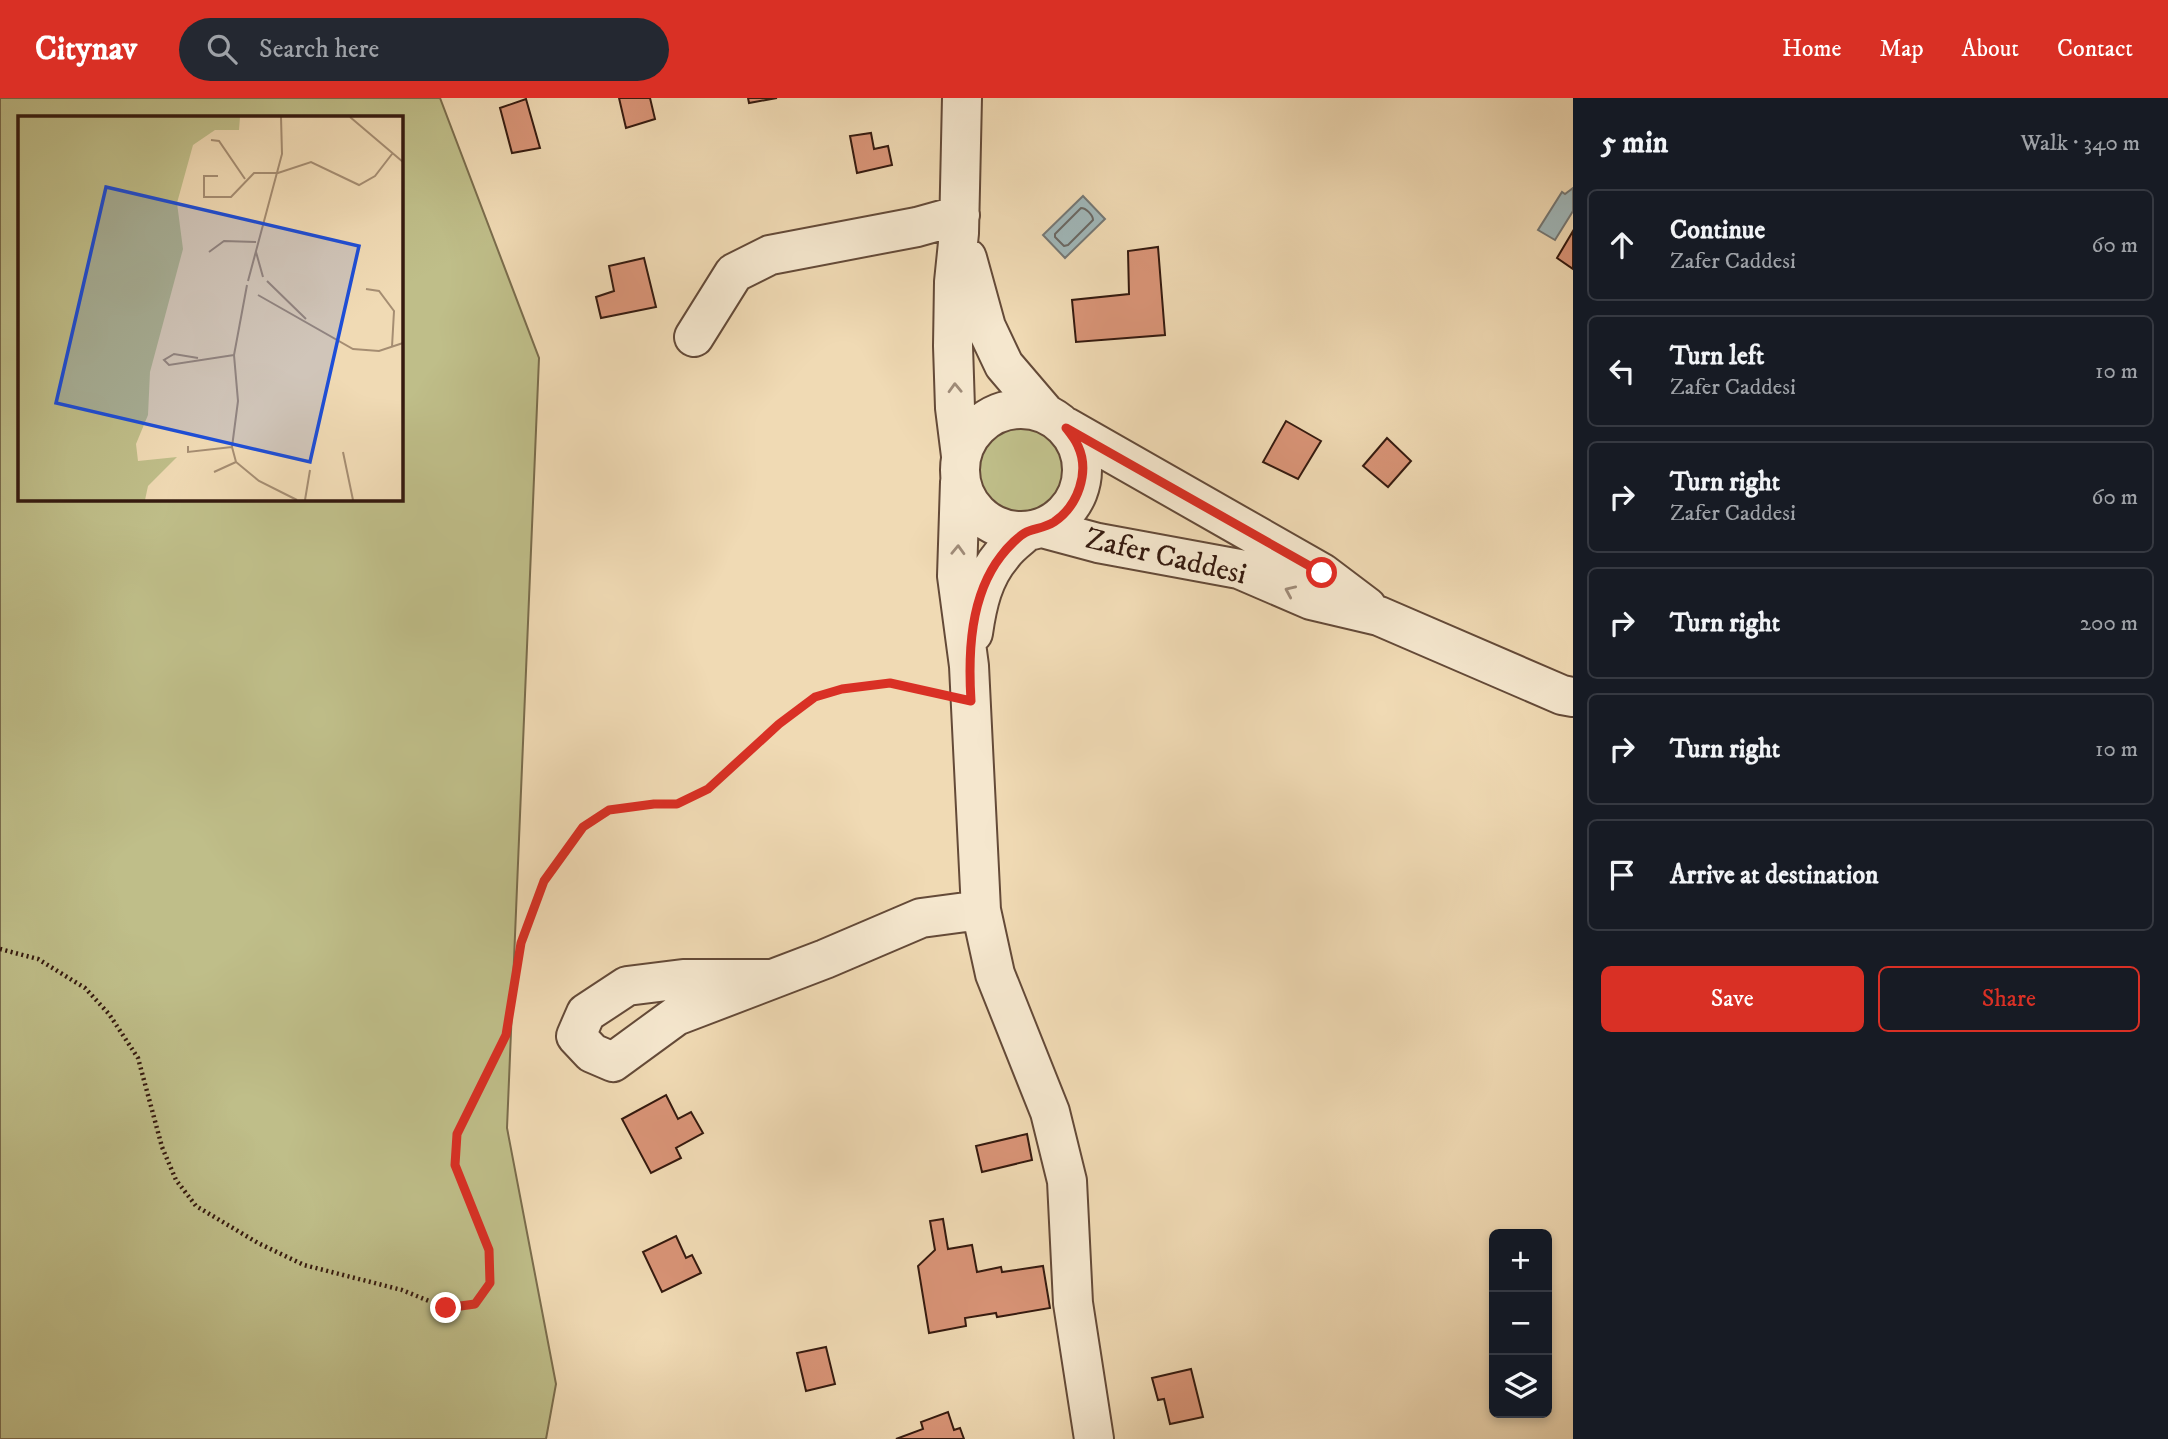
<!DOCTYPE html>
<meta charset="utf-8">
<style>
:root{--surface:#171b24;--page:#242831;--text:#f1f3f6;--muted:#9ea1a6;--line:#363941;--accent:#d93025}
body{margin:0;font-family:"IM FELL DW Pica",serif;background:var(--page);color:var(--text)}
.controls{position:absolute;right:21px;bottom:21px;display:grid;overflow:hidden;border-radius:10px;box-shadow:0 4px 10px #0003}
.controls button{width:63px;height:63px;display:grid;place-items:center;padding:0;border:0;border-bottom:2px solid var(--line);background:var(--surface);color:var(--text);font:35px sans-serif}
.stop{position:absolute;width:21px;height:21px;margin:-16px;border:5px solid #d93025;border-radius:50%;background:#fff}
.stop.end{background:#d93025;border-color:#fff;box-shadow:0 2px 7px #0008}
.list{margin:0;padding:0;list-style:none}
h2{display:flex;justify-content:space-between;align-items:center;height:91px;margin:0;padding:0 28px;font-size:30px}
h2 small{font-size:23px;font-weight:400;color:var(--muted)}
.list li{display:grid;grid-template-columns:46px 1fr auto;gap:21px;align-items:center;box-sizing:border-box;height:112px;margin:0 14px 14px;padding:0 14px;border:2px solid var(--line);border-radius:10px}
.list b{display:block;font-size:26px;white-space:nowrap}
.list p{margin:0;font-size:23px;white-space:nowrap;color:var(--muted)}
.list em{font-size:23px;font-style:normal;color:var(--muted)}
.actions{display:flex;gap:14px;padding:21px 28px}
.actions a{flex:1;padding:16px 0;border:2px solid var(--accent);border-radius:10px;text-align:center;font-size:24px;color:var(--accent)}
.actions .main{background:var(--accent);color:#fff}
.icon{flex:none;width:38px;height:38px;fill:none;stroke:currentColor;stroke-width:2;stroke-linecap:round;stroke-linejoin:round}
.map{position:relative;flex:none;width:1573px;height:1341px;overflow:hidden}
header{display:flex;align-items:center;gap:42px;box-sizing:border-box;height:98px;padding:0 35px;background:var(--accent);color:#fff}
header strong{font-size:33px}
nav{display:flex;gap:38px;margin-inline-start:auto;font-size:24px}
.search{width:490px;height:63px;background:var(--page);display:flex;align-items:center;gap:18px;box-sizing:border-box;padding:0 24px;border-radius:38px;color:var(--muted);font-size:26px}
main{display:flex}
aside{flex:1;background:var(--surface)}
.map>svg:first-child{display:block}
.green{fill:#bfbe89;stroke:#7a6c4c;stroke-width:2;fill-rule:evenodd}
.water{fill:#a0b7b9;stroke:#757875;stroke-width:2}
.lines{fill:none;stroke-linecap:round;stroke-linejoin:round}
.shore{stroke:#6a6864;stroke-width:2}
.building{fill:#d99477;stroke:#351a0f;stroke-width:2}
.minor-casing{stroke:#644a38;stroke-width:42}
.path{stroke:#351a0f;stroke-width:4.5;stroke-dasharray:2 3.5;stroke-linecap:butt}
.minor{stroke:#f5e7ce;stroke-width:38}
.oneway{stroke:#9f8b78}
.route{stroke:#d93025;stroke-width:9}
.labels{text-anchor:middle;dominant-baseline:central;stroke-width:5;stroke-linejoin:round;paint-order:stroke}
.street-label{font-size:30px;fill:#351a0f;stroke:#f5e7ce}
.inset-road{fill:none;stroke:#a58d72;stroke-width:2}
.view{fill:#1d4ed8;fill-opacity:0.15;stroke:#1d4ed8;stroke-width:3.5}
.inset-edge{fill:none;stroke:#351a0f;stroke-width:3.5}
</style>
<header>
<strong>Citynav</strong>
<div class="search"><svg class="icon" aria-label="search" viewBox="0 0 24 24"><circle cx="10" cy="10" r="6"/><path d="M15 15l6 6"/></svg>Search here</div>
<nav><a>Home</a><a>Map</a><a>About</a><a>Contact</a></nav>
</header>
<main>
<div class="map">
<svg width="1573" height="1341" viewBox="0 0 1573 1341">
<rect width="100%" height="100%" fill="#f0dab4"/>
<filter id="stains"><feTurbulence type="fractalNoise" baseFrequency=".00286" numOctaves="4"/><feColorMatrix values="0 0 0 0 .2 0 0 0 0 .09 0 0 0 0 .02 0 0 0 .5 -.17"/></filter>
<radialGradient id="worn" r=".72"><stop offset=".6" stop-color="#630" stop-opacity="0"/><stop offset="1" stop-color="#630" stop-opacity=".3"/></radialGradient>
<path class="green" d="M0,0H440L539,260L507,1030L556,1286L546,1341H0ZM19,19H401V401H19Z
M972 371a48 48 0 1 1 96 0a48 48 0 1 1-96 0Z"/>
<path class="water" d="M1573,90V113L1555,142L1538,132L1562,94L1565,96Z
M1083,98L1105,121L1065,160L1043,137Z"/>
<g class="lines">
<path class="shore" d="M1081,110C1086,110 1093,117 1093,122L1068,147L1064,148L1055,139V136Z"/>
</g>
<path class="building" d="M619,0H650L655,21L626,30Z
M748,0H777L749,5Z
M526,1L540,50L512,55L500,10Z
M871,35L874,51L888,48L892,67L857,75L850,38Z
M1573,133V171L1557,160Z
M1158,149L1165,237L1076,244L1072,202L1129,196L1128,153Z
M644,160L656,209L601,220L596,199L614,193L609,168Z
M1286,323L1321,343L1298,381L1263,364Z
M1387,340L1411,363L1388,389L1363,368Z
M666,997L678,1021L691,1014L703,1035L676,1050L681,1060L651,1075L622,1021Z
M1027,1036L1032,1062L982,1074L976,1048Z
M943,1121L948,1151L972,1147L977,1174L1001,1169L1002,1174L1043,1168L1050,1210L997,1219L996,1215L965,1220L966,1228L929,1235L918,1168L935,1152L930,1123Z
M676,1138L686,1160L692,1157L701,1175L662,1194L643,1154Z
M826,1249L835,1286L806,1293L797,1255Z
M1191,1271L1203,1319L1170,1326L1164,1301L1158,1302L1152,1280Z
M948,1314L954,1332L960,1330L964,1341H896L923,1331L921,1324Z"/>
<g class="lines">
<g class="minor-casing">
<path id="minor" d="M967,160L986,229L1004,267L1045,315
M694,239L734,175L770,157L917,129L960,117
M960 372a61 61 0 1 1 122 0a61 61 0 1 1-122 0Z
M1066,329L1322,475L1367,509
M961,358L955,310L953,248L954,184L959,135L962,0
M960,384L957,478L969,568L981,812L995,876L1050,1014L1067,1083L1073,1205L1094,1341
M1042,430L1098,445L1239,471L1311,502L1379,518L1562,597L1573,599
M973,535C977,507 983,479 1002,457C1008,448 1018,441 1026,434
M772,881H683L627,888L586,915L576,938L592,955L613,964L676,918L825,861L921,820L981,812"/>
</g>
<path class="path" d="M0,851L38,861L85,890L109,916L138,960L162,1049L176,1082L196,1108L258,1145L304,1167L402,1192L446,1210L475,1206L490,1185L489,1152L455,1067L457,1036L506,937L521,845L544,783L583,729L609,712L654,706H677L708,691L780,626L815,599L842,591L890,585L936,595"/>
<use href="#minor" class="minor"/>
</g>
<defs><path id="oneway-chevron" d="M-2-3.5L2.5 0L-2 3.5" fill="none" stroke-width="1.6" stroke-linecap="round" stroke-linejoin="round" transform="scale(1.75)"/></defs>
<g class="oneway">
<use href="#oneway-chevron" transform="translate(955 290) rotate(-92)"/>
<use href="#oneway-chevron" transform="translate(958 452) rotate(-88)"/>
<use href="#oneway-chevron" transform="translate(1290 493) rotate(-156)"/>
</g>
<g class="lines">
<path class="route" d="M446,1210L475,1206L490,1185L489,1152L455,1067L457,1036L506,937L521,845L544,783L583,729L609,712L654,706H677L708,691L779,626L815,599L842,591L890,585L971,603C968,555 970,498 1001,458C1007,450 1020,436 1029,433C1038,430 1046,429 1054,424C1078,408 1090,374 1078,348C1075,341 1070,335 1066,330L1322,475"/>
</g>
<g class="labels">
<g class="street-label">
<text transform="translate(1166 459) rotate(13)">Zafer Caddesi</text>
</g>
</g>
<g transform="translate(18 18)">
<rect width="385" height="385" fill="#f0dab4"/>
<path d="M0,1H222L221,14H197L175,29L159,87L165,133L132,256L130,299L118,328L120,345L159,341L130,370L127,384H0Z" fill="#bfbe89"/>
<path class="inset-road" d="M332,1L385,46M193,24L201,25L227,63M200,60H186V81H213L236,57H260L293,46L341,69L357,60L374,38M191,136L206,125L238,126M238,136L245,161M230,165L264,38L263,1M249,165L288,203M229,169L216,239L220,285L214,331L218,346L241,365L279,384M348,173L361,175L376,195L374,231M240,179L335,233L361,235L385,227M180,242L156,238L146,244L151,249L216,239M170,330V336L214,331M325,336L335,384M196,356L218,346M287,384L292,354"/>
<path class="view" d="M88,71L341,130L292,346L38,287Z"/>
<rect width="385" height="385" class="inset-edge"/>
</g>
<rect width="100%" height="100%" filter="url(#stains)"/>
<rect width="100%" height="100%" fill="url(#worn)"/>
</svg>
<div class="controls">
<button>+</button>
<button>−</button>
<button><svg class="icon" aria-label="layers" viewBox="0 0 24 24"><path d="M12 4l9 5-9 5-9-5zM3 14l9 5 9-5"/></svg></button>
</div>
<div class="stop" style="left:1322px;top:475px"></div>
<div class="stop end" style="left:446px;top:1210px"></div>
</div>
<aside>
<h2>5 min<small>Walk · 340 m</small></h2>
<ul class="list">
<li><svg class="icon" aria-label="ahead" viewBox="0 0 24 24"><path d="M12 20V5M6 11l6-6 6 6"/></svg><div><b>Continue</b><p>Zafer Caddesi</p></div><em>60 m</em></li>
<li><svg class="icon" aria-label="left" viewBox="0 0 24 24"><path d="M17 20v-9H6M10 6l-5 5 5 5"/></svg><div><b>Turn left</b><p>Zafer Caddesi</p></div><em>10 m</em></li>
<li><svg class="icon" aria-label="right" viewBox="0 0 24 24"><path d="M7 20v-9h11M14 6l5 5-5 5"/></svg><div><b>Turn right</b><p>Zafer Caddesi</p></div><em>60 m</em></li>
<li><svg class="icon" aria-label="right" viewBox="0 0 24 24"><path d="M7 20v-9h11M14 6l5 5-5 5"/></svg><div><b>Turn right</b></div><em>200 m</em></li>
<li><svg class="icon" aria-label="right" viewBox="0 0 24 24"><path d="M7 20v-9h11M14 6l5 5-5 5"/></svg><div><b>Turn right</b></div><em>10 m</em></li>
<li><svg class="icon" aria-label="arrive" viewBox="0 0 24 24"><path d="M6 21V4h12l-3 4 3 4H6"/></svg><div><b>Arrive at destination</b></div></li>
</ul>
<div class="actions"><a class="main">Save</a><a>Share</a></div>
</aside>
</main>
